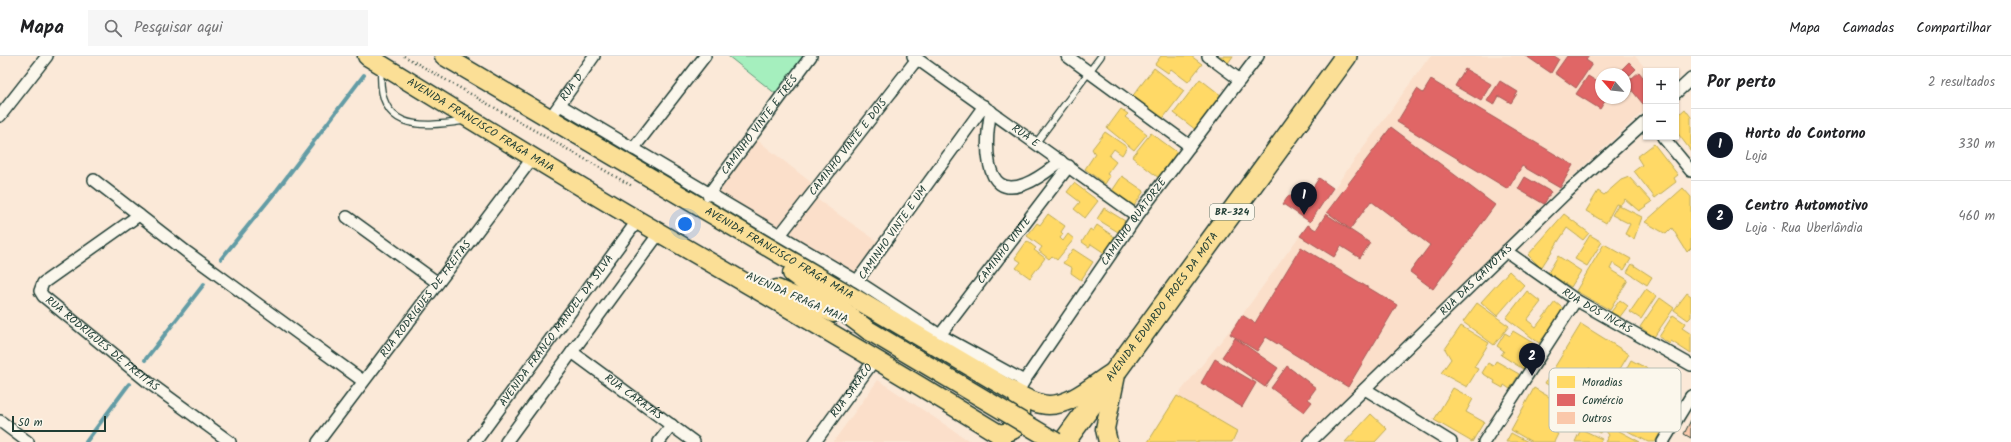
<!DOCTYPE html>
<html lang="pt">
<meta charset="utf-8">
<style>
:root{--surface:#fff;--page:#f6f6f6;--text:#202124;--muted:#757577;--line:#e0e0e0;--accent:#111827}
body{margin:0;font-family:Kalam,sans-serif;background:var(--page);color:var(--text)}
.controls{position:absolute;right:12px;top:12px;display:grid;overflow:hidden;border-radius:0px;box-shadow:0 1px 3px #0004}
.controls button{width:36px;height:36px;display:grid;place-items:center;padding:0;border:0;border-bottom:1px solid var(--line);background:var(--surface);color:var(--text);font:20px sans-serif}
.compass{position:absolute;left:1595px;top:12px;width:36px;height:36px;border-radius:50%;background:var(--surface);box-shadow:0 1px 3px #0004;rotate:298deg}
.scale{position:absolute;left:12px;bottom:10px;width:94px;box-sizing:border-box;padding-left:4px;border:2px solid #1f3d34;border-top:0;font-size:11px;line-height:14px;white-space:nowrap;color:#1f3d34;-webkit-text-stroke:3px #fbf7ec;paint-order:stroke}
.you{position:absolute;left:685px;top:168px;width:14px;height:14px;margin:-10px;border:3px solid #fff;border-radius:50%;background:#1a73e8;box-shadow:0 0 0 6px #1a73e833}
.badge{display:grid;place-items:center;width:26px;height:26px;border-radius:50%;background:var(--accent);color:#fff;font-size:13px;font-weight:700}
.pin{position:absolute;translate:-50% -33px;filter:drop-shadow(0 1px 2px #0008)}
.pin::after{content:'';position:absolute;top:21px;width:14px;height:12px;background:inherit;clip-path:polygon(0 0,100% 0,50% 100%)}
.list{margin:0;padding:0;list-style:none}
h2{display:flex;justify-content:space-between;align-items:center;height:52px;margin:0;padding:0 16px;font-size:17px}
h2 small{font-size:13px;font-weight:400;color:var(--muted)}
.list li{display:grid;grid-template-columns:26px 1fr auto;gap:12px;align-items:center;box-sizing:border-box;height:72px;padding:0 16px;border-top:1px solid var(--line)}
.list b{display:block;font-size:15px;white-space:nowrap}
.list p{margin:0;font-size:13px;white-space:nowrap;color:var(--muted)}
.list em{font-size:13px;font-style:normal;color:var(--muted)}
.icon{flex:none;width:22px;height:22px;fill:none;stroke:currentColor;stroke-width:2;stroke-linecap:round;stroke-linejoin:round}
.map{position:relative;flex:none;width:1691px;height:386px;overflow:hidden}
header{display:flex;align-items:center;gap:24px;box-sizing:border-box;height:56px;padding:0 20px;background:var(--surface);border-bottom:1px solid var(--line)}
header strong{font-size:19px}
nav{display:flex;gap:22px;margin-inline-start:auto;font-size:14px}
.search{width:280px;height:36px;background:var(--page);display:flex;align-items:center;gap:10px;box-sizing:border-box;padding:0 14px;border-radius:0px;color:var(--muted);font-size:15px}
main{display:flex}
aside{flex:1;background:var(--surface)}
.map>svg:first-child{display:block}
.built{fill:#fbdfca;fill-rule:evenodd}
.green{fill:#a5efbe;stroke:#629679}
.homes{fill:#ffd966;stroke:#bcaa57}
.shops{fill:#e06666;stroke:#a65a57}
.lines{fill:none;stroke-linecap:round;stroke-linejoin:round}
.stream{stroke:#639ca5;stroke-width:4}
.building{fill:#fac8aa;stroke:#1f3d34}
.lane-casing{stroke:#1f3d34;stroke-width:8}
.street-casing{stroke:#1f3d34;stroke-width:14}
.primary-casing{stroke:#1f3d34;stroke-width:21}
.highway-casing{stroke:#1f3d34;stroke-width:24}
.path{stroke:#1f3d34;stroke-width:2.5;stroke-dasharray:1 3;stroke-linecap:butt}
.lane{stroke:#fbf7ec;stroke-width:5.5}
.street{stroke:#fbf7ec;stroke-width:11}
.primary{stroke:#fbdf96;stroke-width:18}
.highway{stroke:#fbdf96;stroke-width:21}
.primary-bridge-casing{stroke:#1f3d34;stroke-width:21;stroke-linecap:butt}
.primary-bridge{stroke:#fbdf96;stroke-width:18}
.labels{text-anchor:middle;dominant-baseline:central;stroke-width:4;stroke-linejoin:round;paint-order:stroke}
.shield{fill:#fbf7ec;stroke:#61756b;stroke-width:1}
.shield-label{font-size:10px;font-weight:bold;fill:#1f3d34}
.street-label{font-size:11px;fill:#1f3d34;stroke:#fbf7ec}
.key{fill:#fbf7ec;stroke:#b9bfb5;stroke-width:1}
.key-label{font-size:11px;fill:#1f3d34}
</style>
<header>
<strong>Mapa</strong>
<div class="search"><svg class="icon" aria-label="search" viewBox="0 0 24 24"><circle cx="10" cy="10" r="6"/><path d="M15 15l6 6"/></svg>Pesquisar aqui</div>
<nav><a>Mapa</a><a>Camadas</a><a>Compartilhar</a></nav>
</header>
<main>
<div class="map">
<svg width="1691" height="386" viewBox="0 0 1691 386">
<rect width="100%" height="100%" fill="#fbe9d8"/>
<filter id="ink" filterUnits="userSpaceOnUse"><feTurbulence type="fractalNoise" baseFrequency=".025" numOctaves="2"/><feDisplacementMap in="SourceGraphic" scale="8" xChannelSelector="R" yChannelSelector="G"/><feConvolveMatrix kernelMatrix="1 2 1 2 8 2 1 2 1" color-interpolation-filters="sRGB"/></filter>
<g filter="url(#ink)">
<path class="built" d="M1430,0H1635L1648,15H1646V53L1560,132L1302,386H1233L1238,375L1177,340L1242,259ZM1601,18H1625V42H1601Z
M756,83L813,128L778,172L715,138Z
M815,142L880,187L856,220L786,178Z
M878,324L971,386H833Z"/>
<path class="green" d="M728,0H804L776,38Z"/>
<path class="homes" d="M1161,0H1191L1202,8L1188,26L1171,13L1168,17L1155,8Z
M1218,0H1233L1228,7Z
M1154,12L1184,35L1161,65L1131,42Z
M1200,23L1222,40L1196,74L1174,57Z
M1121,53L1128,58L1125,61L1147,78L1134,94L1107,72Z
M1685,53L1691,61V95L1676,75V61Z
M1105,76L1127,91L1122,99L1114,93L1109,100L1116,106L1107,118L1110,120L1105,128L1085,113L1095,98L1092,93Z
M1151,77L1178,97L1159,122L1132,101Z
M1654,88L1678,119L1674,122L1676,126L1655,142L1634,115L1642,109L1637,101Z
M1122,120L1144,135L1134,150L1112,135Z
M1629,121L1652,146L1639,155L1625,143L1620,149L1616,148L1606,167L1586,155L1598,135L1604,139L1621,124Z
M1074,127L1098,145L1085,162L1074,153L1080,146L1067,136Z
M1683,132L1691,141V192L1687,196L1672,172L1666,178L1645,166Z
M1618,149L1642,161L1634,183L1625,178L1630,168L1612,159Z
M1104,152L1125,165L1118,176L1097,163Z
M1048,158L1065,170L1061,176L1063,178L1060,182L1063,185L1068,178L1074,183L1057,204L1052,200L1049,203L1039,195L1042,191L1027,180L1037,167L1040,169Z
M1564,158L1589,177L1583,184L1567,172L1541,212L1528,199Z
M1097,169L1116,182L1106,198L1091,188L1089,191L1082,186L1090,173L1093,175Z
M1590,179L1602,186L1587,210L1575,203Z
M1027,185L1036,192L1034,194L1045,202L1030,222L1016,212L1021,206L1015,202Z
M1604,188L1631,203L1624,214L1613,207L1610,213L1628,224L1610,254L1576,235Z
M1073,193L1093,206L1081,224L1071,217L1072,212L1063,207Z
M1558,200L1581,215L1571,231L1548,217Z
M1632,208L1652,221L1647,229L1627,216Z
M1509,215L1524,229L1497,260L1481,246Z
M1646,233L1656,240L1641,263L1630,256Z
M1527,235L1541,246L1527,264L1536,271L1555,246L1565,254L1539,287L1506,262Z
M1687,237L1691,240V261L1688,264L1674,254Z
M1660,242L1674,252L1654,281L1640,271Z
M1620,244L1628,250L1619,262L1611,256Z
M1477,247L1509,270L1494,289L1463,266Z
M1673,259L1685,267L1682,272L1691,278V298L1671,285L1670,288L1659,281Z
M1581,268L1629,298L1612,326L1589,312L1582,325L1596,333L1602,323L1610,327L1593,356L1545,327Z
M1461,270L1489,287L1474,311L1478,313L1467,331L1441,317L1451,303L1445,293Z
M1513,275L1538,290L1523,313L1501,299L1504,295L1497,290L1505,277L1510,280Z
M1631,304L1676,328L1667,345L1654,337L1641,360L1607,341L1621,315L1624,317Z
M1496,305L1519,318L1510,333L1504,329L1503,332L1494,327L1495,325L1482,317L1488,307L1493,310Z
M1453,332L1473,343L1466,356L1484,366L1472,386L1434,364Z
M1534,332L1551,342L1553,338L1572,348L1560,371L1554,368L1551,374L1558,378L1554,386H1532L1511,374Z
M1177,340L1237,375L1232,386H1148Z
M1620,355L1660,377L1655,386H1648L1613,367Z
M1371,358L1387,373L1375,386H1345Z
M1589,359L1605,366L1600,377L1584,370Z
M1608,369L1640,386H1605L1609,379L1605,374Z
M1581,373L1602,383L1600,386H1575Z
M1511,377L1528,386H1506Z"/>
<path class="shops" d="M1526,0H1554L1559,3L1551,17Z
M1567,0H1589L1586,4L1592,8L1576,32L1555,17Z
M1629,6L1636,13L1625,24V18H1617Z
M1465,13L1491,28L1481,45L1455,30Z
M1639,16L1646,25V46L1643,48L1626,27Z
M1588,20L1601,28V42H1607L1600,53L1576,38Z
M1431,24L1573,109L1560,132L1522,110L1508,133L1397,66L1417,33L1423,37Z
M1500,25L1518,36L1511,47L1499,40L1494,49L1487,45Z
M1391,71L1495,149L1433,233L1410,216L1430,189L1371,145L1350,173L1327,156Z
M1525,121L1551,136L1544,148L1518,133Z
M1319,122L1333,132L1310,166L1283,148L1289,139L1302,148Z
M1326,158L1370,187L1360,202L1341,190L1334,201L1300,180L1308,169L1316,174Z
M1301,191L1397,249L1348,331L1266,281L1257,295L1230,278L1242,259L1255,267Z
M1235,282L1278,312L1265,331L1222,301Z
M1215,303L1256,327L1242,351L1201,327Z
M1287,310L1316,332L1308,343L1312,346L1304,356L1271,332Z"/>
<g class="lines">
<path class="stream" d="M221,203L277,134L364,19
M145,304L204,228
M86,386L129,328"/>
</g>
<path class="building" d="M1691,364V382L1684,378Z"/>
<g class="lines">
<g class="lane-casing">
<path id="lane" d="M381,13C377,74 417,72 464,65
M1036,87L1101,0"/>
</g>
<g class="street-casing">
<g id="street">
<path id="s1" d="M913,0L1137,160"/>
<path d="M1067,0L1190,90"/>
<path d="M1208,0L1240,24"/>
<path d="M1676,37L1691,23"/>
<path d="M560,49L857,225"/>
<path d="M984,50L857,225L940,279L1024,325"/>
<path id="s2" d="M555,55L594,0"/>
<path d="M991,55C986,80 980,146 1025,128C1039,123 1050,113 1061,105"/>
<path d="M0,60L47,0"/>
<path d="M1663,81L1691,115"/>
<path d="M633,93L705,0"/>
<path d="M94,124L188,197L363,325"/>
<path id="s3" d="M708,139L811,0"/>
<path id="s4" d="M139,159L43,227L40,235L43,240L148,326L230,386"/>
<path d="M347,161L438,227"/>
<path id="s5" d="M780,179L917,3"/>
<path id="s6" d="M1506,195L1576,244L1691,309"/>
<path id="s7" d="M940,279L1069,110"/>
<path id="s8" d="M572,296L694,386"/>
<path d="M1365,333L1451,386"/>
<path id="s9" d="M1017,338L1024,325L1137,160L1258,0"/>
<path d="M0,365L28,386"/>
<path id="s10" d="M318,386L534,100"/>
<path id="s11" d="M475,386L638,164"/>
<path d="M506,386L660,176"/>
<path d="M659,386L672,369"/>
<path id="s12" d="M815,386L875,303"/>
<path id="s13" d="M1310,386L1565,138L1646,65"/>
<path d="M1484,386L1576,244"/>
<path d="M1663,386L1691,340"/>
</g>
</g>
<g class="primary-casing">
<g id="primary">
<path id="s14" d="M367,0C458,55 548,112 639,165C760,235 880,305 999,378L1002,386"/>
<path id="s15" d="M444,0L1017,338C1027,343 1038,349 1049,349C1072,349 1094,328 1112,317"/>
<path d="M792,217L868,274"/>
<path d="M777,233L833,257"/>
<path d="M999,378C1024,375 1024,359 1017,338"/>
<path d="M1108,386L1105,373L1117,314"/>
</g>
</g>
<g class="highway-casing">
<g id="highway">
<path id="s16" d="M1064,386L1346,0"/>
</g>
</g>
<path class="path" d="M404,0L632,130"/>
<use href="#lane" class="lane"/>
<use href="#street" class="street"/>
<use href="#primary" class="primary"/>
<use href="#highway" class="highway"/>
<g class="primary-bridge-casing">
<path id="primary-bridge" d="M868,274L1056,386"/>
</g>
<use href="#primary-bridge" class="primary-bridge"/>
</g>
</g>
<g class="labels">
<rect class="shield" x="1210" y="148" width="44" height="16" rx="3"/>
<g class="shield-label">
<text x="1232" y="156">BR-324</text>
</g>
<g class="street-label">
<text stroke="none"><textPath href="#s2" startOffset="29">RUA D</textPath></text>
<text stroke="none"><textPath href="#s14" startOffset="133">AVENIDA FRANCISCO FRAGA MAIA</textPath></text>
<text stroke="none"><textPath href="#s3" startOffset="87">CAMINHO VINTE E TRÊS</textPath></text>
<text stroke="none"><textPath href="#s1" startOffset="138">RUA E</textPath></text>
<text stroke="none"><textPath href="#s5" startOffset="111">CAMINHO VINTE E DOIS</textPath></text>
<text stroke="none"><textPath href="#s9" startOffset="208">CAMINHO QUATORZE</textPath></text>
<text transform="translate(893 177) rotate(-55)">CAMINHO VINTE E UM</text>
<text stroke="none"><textPath href="#s7" startOffset="106">CAMINHO VINTE</textPath></text>
<text stroke="none"><textPath href="#s15" startOffset="389">AVENIDA FRANCISCO FRAGA MAIA</textPath></text>
<text stroke="none"><textPath href="#s13" startOffset="232">RUA DAS GAIVOTAS</textPath></text>
<text transform="translate(797 242) rotate(24)">AVENIDA FRAGA MAIA</text>
<text stroke="none"><textPath href="#s10" startOffset="179">RUA RODRIGUES DE FREITAS</textPath></text>
<text stroke="none"><textPath href="#s16" startOffset="167">AVENIDA EDUARDO FROES DA MOTA</textPath></text>
<text stroke="none"><textPath href="#s6" startOffset="109">RUA DOS INCAS</textPath></text>
<text stroke="none"><textPath href="#s11" startOffset="138">AVENIDA FRANCO MANOEL DA SILVA</textPath></text>
<text stroke="none"><textPath href="#s4" startOffset="208">RUA RODRIGUES DE FREITAS</textPath></text>
<text stroke="none"><textPath href="#s12" startOffset="63">RUA SARACO</textPath></text>
<text stroke="none"><textPath href="#s8" startOffset="76">RUA CARAJÁS</textPath></text>
</g>
</g>
<rect x="1549" y="312" width="132" height="64" rx="6" class="key"/>
<rect x="1557" y="320" width="18" height="12" fill="#ffd966"/>
<rect x="1557" y="338" width="18" height="12" fill="#e06666"/>
<rect x="1557" y="356" width="18" height="12" fill="#fac8aa"/>
<g class="key-label">
<text x="1582" y="330">Moradias</text>
<text x="1582" y="348">Comércio</text>
<text x="1582" y="366">Outros</text>
</g>
</svg>
<div class="controls">
<button>+</button>
<button>−</button>
</div>
<svg class="compass" viewBox="-18 -18 36 36"><path d="M0-13l5 13h-10z" fill="#e53935"/><path d="M0 13l5-13h-10z" fill="#757577"/></svg>
<div class="scale">50 m</div>
<div class="you"></div>
<div class="pin badge" style="left:1304px;top:159px">1</div>
<div class="pin badge" style="left:1532px;top:320px">2</div>
</div>
<aside>
<h2>Por perto<small>2 resultados</small></h2>
<ul class="list">
<li><span class="badge">1</span><div><b>Horto do Contorno</b><p>Loja</p></div><em>330 m</em></li>
<li><span class="badge">2</span><div><b>Centro Automotivo</b><p>Loja · Rua Uberlândia</p></div><em>460 m</em></li>
</ul>
</aside>
</main>
